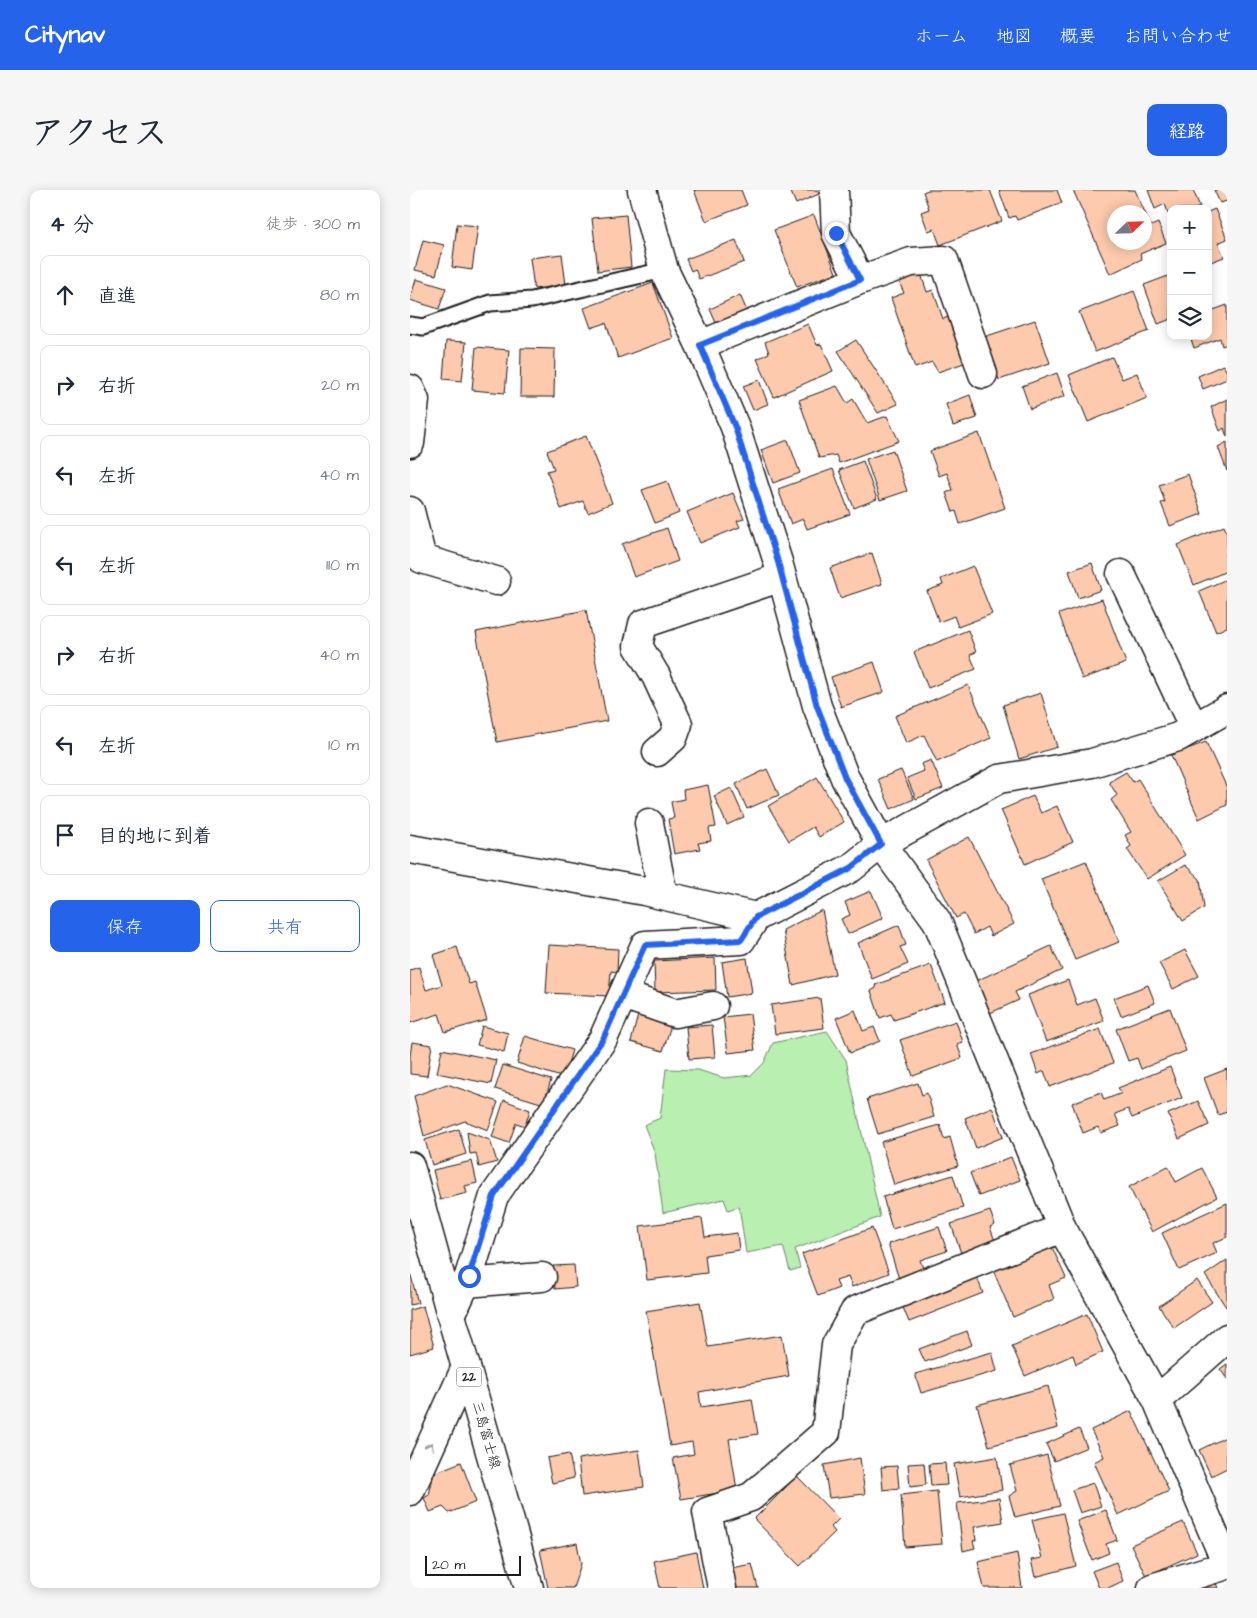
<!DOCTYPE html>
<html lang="ja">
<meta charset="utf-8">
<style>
:root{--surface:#fff;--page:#f6f6f7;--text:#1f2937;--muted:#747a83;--line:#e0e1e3;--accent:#2563eb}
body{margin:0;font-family:"Architects Daughter","Klee One",sans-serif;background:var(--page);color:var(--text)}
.controls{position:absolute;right:15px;top:15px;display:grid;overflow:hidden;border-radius:10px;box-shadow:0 2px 12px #0003}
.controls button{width:45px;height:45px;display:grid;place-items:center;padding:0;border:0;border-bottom:1px solid var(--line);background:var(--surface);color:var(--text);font:25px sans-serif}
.compass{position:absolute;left:697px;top:15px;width:45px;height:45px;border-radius:50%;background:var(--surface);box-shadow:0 2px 12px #0003;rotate:67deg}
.scale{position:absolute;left:15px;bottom:12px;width:96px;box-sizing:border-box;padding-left:5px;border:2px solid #1c1c1c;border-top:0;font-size:14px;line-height:18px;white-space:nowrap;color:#1c1c1c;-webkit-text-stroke:4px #fff;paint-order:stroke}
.stop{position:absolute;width:15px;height:15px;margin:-11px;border:4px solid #2563eb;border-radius:50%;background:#fff}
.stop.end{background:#2563eb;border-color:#fff;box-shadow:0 1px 5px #0008}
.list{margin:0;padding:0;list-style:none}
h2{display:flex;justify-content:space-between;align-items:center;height:65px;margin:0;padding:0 20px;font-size:21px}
h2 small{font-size:16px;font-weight:400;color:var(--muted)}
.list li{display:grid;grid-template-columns:32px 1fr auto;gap:15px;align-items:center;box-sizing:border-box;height:80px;margin:0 10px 10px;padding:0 10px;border:1px solid var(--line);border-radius:10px}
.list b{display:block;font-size:19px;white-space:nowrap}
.list em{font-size:16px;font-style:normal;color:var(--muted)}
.actions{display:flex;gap:10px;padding:15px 20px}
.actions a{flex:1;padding:11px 0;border:1px solid var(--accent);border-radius:10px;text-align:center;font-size:18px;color:var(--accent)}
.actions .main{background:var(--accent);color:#fff}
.icon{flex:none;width:28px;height:28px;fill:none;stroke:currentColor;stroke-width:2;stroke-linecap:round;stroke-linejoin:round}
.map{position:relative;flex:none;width:817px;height:1398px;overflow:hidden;border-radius:10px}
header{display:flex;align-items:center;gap:30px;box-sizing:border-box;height:70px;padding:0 25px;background:var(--accent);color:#fff}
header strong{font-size:24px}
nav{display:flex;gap:28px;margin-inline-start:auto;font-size:18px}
.intro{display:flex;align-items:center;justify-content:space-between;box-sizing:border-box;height:120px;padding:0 30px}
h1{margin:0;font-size:35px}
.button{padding:12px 22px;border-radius:10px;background:var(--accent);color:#fff;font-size:18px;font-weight:700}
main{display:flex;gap:30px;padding:0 30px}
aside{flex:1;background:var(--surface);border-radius:10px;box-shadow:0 2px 12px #0003}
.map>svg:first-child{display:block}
.green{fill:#b9efb1;stroke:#6a8666}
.building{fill:#fdcaad;stroke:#1c1c1c;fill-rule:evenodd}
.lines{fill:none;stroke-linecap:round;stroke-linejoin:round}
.lane-casing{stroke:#1c1c1c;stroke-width:19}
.street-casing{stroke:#1c1c1c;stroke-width:31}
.primary-casing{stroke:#1c1c1c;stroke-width:31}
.lane{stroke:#fff;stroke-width:15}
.street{stroke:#fff;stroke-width:28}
.primary{stroke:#fff;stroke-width:28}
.oneway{stroke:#999}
.route{stroke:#2563eb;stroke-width:6}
.labels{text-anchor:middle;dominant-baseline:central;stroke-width:4;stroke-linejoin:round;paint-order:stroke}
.shield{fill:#fff;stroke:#606060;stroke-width:1}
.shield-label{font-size:12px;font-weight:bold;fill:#1c1c1c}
.street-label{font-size:14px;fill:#1c1c1c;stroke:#fff}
</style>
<header>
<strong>Citynav</strong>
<nav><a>ホーム</a><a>地図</a><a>概要</a><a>お問い合わせ</a></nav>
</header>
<div class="intro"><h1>アクセス</h1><a class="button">経路</a></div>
<main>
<aside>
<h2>4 分<small>徒歩 · 300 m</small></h2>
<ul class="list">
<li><svg class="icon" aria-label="ahead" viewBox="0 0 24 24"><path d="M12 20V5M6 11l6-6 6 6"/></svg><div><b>直進</b></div><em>80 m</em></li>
<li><svg class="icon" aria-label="right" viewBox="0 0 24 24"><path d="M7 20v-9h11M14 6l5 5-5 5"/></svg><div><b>右折</b></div><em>20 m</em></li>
<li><svg class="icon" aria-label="left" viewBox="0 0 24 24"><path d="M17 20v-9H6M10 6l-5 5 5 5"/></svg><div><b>左折</b></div><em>40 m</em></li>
<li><svg class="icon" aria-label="left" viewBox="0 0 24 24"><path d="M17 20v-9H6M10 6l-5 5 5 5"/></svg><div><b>左折</b></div><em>110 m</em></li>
<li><svg class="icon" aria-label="right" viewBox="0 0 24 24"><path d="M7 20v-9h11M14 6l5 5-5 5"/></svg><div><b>右折</b></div><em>40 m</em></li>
<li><svg class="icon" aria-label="left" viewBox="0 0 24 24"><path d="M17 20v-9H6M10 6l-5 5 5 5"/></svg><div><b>左折</b></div><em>10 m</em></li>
<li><svg class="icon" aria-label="arrive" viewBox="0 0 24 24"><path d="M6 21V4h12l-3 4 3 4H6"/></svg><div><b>目的地に到着</b></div></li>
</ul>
<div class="actions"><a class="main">保存</a><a>共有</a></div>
</aside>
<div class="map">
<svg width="817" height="1398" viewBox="0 0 817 1398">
<rect width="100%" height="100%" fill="#fff"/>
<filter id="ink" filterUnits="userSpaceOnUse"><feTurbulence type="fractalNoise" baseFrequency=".02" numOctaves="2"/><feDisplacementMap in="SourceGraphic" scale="10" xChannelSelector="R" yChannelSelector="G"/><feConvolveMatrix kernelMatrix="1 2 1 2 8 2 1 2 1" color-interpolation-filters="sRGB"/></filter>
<g filter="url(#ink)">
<path class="green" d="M417,841L436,870L470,1027L385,1059L390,1078L380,1081L373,1056L336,1063L329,1016L318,1020L314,1009L253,1023L245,963L234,935L250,928L256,879L288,880L314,888L342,885L354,873L363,853Z"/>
<path class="building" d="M284,0H331L337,15L296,31Z
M380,0H407L409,4L386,14Z
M518,0H580L592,31L530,55L524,39L518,41L511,22L519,19L513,2Z
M589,0H647L652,13L607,30L605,26L599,28Z
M663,0H725L741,36L748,33L756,53L730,64L732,69L700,84ZM704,22H734V52H704Z
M738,0H783L790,17L785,19H761L760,29L755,14L745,19Z
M804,0H817V11L810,13Z
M805,19L817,49L808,53L814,67L798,73V22Z
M216,25L221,77L188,81L182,28Z
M404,25L426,83L387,97L364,40Z
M47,34L68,36L62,80L42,77Z
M13,50L34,55L26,85L5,80Z
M326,50L334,72L289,89L285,79L281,81L276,69Z
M152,64L156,95L124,99L120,68Z
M511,84L517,102L523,100L533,129L538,127L554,173L528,182L522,172L505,178L481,108L494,103L489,92Z
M758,86L761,94V129L748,134L734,95Z
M6,89L36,98L29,119L0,110Z
M243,93L263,148L208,168L196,133L181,138L174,118Z
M724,101L739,141L685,162L669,122Z
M330,105L339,126L309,140L300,119Z
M817,115V154L812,156L810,148L784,158L780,146H798V122Z
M625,130L640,173L589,190L574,147Z
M398,134L407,155L411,154L423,181L364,207L347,169L359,163L355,152Z
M446,150L488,214L468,223L428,161Z
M36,151L56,152L52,191L33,189Z
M66,157L99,160L95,203L62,200Z
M111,158L145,159L144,207H110Z
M702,167L712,189L727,183L737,208L678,232L659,185Z
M813,175L817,182V189L793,199L788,186Z
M647,183L655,206L620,219L612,196Z
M349,190L358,214L343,220L333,196Z
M427,196L437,213L443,209L457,233L477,226L489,251L429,273L426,265L409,268L389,210Z
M560,205L567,228L543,236L536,214Z
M817,209V247L814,238L810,241L801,217Z
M569,243L595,318L550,334L546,321L543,322L536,303L543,300L537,283L529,286L520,261Z
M176,246L202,313L178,323L173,311L151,319L137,281L144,279L137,261Z
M378,250L390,283L363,293L351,260Z
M817,252V281L808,257Z
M483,260L497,301L470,310L456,269Z
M453,271L467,309L444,318L429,280Z
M423,279L440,324L397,339L393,329L381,334L368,299Z
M778,284L792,324L760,336L751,313L755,312L749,295Z
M257,291L269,323L245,333L232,300Z
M323,303L334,329L327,331L330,337L290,353L277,322Z
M814,336L817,343V363L815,364L817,381L784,395L768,355Z
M257,338L268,371L224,387L212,354Z
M462,363L472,394L430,408L420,378Z
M682,373L691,400L668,408L659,381Z
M563,376L582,424L548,437L544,426L529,432L517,401L533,395L531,389Z
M817,389V437L806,442L789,401Z
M692,409L716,473L672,489L649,424Z
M176,420L197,531L87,552L66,442Z
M558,440L566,462L560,465L566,479L518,498L504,462Z
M464,472L474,502L431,517L421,487Z
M558,495L581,548L527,572L514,545L496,553L485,526Z
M631,503L647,557L609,569L593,515Z
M796,552L817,598V615L789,629L761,565Z
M521,570L533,598L506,609L497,588L514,581L511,574Z
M357,579L369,605L337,619L326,594Z
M491,580L504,609L481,619L468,589Z
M716,582L723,592L728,589L775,665L737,689L717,659L721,656L715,645L721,642L701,610L707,605L699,592Z
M407,587L434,632L409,647L403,637L379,651L358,616Z
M298,595L306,637L299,638L301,651L288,653L290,659L264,664L258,629L264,628L261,612L274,609L273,600Z
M321,598L334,627L317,635L304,606Z
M623,606L631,623L647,616L663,652L615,674L591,620Z
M559,647L604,734L581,746L577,737L564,744L554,724L546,728L516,670Z
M676,671L709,752L665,770L631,689Z
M775,675L790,689L794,718L773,731L748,691Z
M461,701L473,728L438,744L431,729L440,725L435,712Z
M412,720L425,784L383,795L373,740Z
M489,735L496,755L490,757L498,774L462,789L448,753Z
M139,755L208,759L207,782L201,781L199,806L136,803Z
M641,756L652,780L605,802L609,810L580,823L564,792Z
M47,757L59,794L65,792L77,830L35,842L29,824L0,833V780L9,777L16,800L32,795L23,765Z
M775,760L789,786L763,799L749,773Z
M305,768L306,800L245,802L244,771Z
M337,768L342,803L317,807L312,772Z
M521,775L535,812L484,830L481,824L470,828L461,801L466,798L465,795Z
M658,790L667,815L685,808L694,831L636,852L618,805Z
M738,795L745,813L711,826L704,808Z
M410,808L414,838L365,844L361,815Z
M760,818L776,861L731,879L727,868L718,871L706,839Z
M445,820L453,841L464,837L470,851L440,863L426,828Z
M340,824L345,860L318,863L313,827Z
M228,825L261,835L253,861L221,852Z
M546,831L553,852L547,854L552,868L503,886L490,850Z
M302,835L305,867L279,869L276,837Z
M72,836L98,843L94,862L67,855Z
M690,839L703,873L640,897L634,881L628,884L621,864Z
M115,846L162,860L154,888L107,873Z
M2,852L22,855L17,886L0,884V866Z
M32,859L86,870L81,894L27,883Z
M93,875L141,890L134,914L85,899Z
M760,877L772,908L722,928L718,919L705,924L710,936L691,943L688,937L673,943L662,913L691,902L694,910L712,903L708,898Z
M817,879V922L808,925L794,888Z
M508,893L512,905L517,903L524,927L468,944L457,909Z
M37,894L88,912L78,940L55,931L14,946L4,906Z
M94,910L120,920L115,936L106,933L99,953L82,947Z
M788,911L799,935L769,949L758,924Z
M582,917L593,947L566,958L555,928Z
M530,935L534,949L540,947L548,976L484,995L471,952Z
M49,939L56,964L22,975L15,950Z
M57,942L80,950L87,972L69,977L66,963L60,964Z
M601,967L610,990L569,1006L560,983Z
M62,971L67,993L55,996L57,1003L30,1010L23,980Z
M758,976L766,992L792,978L807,1007L742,1042L719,997Z
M543,985L553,1018L482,1039L473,1007Z
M817,1013V1047L803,1053L807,1063L769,1080L752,1043Z
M580,1021L585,1035L580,1037L586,1054L552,1066L541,1034Z
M292,1028L295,1047L327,1043L329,1060L295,1065L297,1083L237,1090L230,1036Z
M529,1037L537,1061L510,1070L514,1081L489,1089L478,1054Z
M462,1038L479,1083L442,1097L438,1087L426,1091L429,1098L408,1106L392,1064Z
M641,1055L656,1088L639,1095L644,1109L603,1127L583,1080Z
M817,1070V1116L816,1117L795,1085Z
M164,1075L166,1097L145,1099L143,1076Z
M0,1082L8,1113L0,1115Z
M565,1082L573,1103L499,1132L490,1110Z
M787,1090L802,1112L764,1138L749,1116Z
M290,1112L298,1157L372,1145L379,1186L289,1202L291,1217L342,1209L348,1244L319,1249L327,1300L271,1309L263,1268L284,1264L282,1252L260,1256L236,1121Z
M13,1116L24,1157L0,1164V1120Z
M677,1124L693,1162L666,1174L663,1165L615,1186L602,1156Z
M557,1141L562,1155L515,1172L509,1159Z
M582,1162L587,1181L511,1203L505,1184Z
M817,1174V1189L810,1179Z
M638,1196L648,1238L579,1256L567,1215Z
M721,1221L759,1301L708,1325L684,1272L694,1267L681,1240Z
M669,1239L677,1257L644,1271L636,1254Z
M816,1247L817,1278L801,1286L789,1260Z
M229,1260L234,1297L172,1306L168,1269Z
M159,1264L164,1288L142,1293L137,1268Z
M637,1265L650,1316L605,1327L599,1306L607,1301L600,1275Z
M587,1267L592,1300L550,1307L544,1274Z
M450,1268L455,1304L419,1308L414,1275Z
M51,1272L66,1312L39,1323L33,1317L20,1322L14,1308L19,1305L24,1283Z
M514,1273L516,1295L500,1297L498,1274Z
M535,1273L537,1295L521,1296L519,1274Z
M487,1276L489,1298L473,1300L471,1277Z
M387,1286L429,1329L421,1337L425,1342L390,1376L344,1329Z
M683,1293L691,1316L670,1323L662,1300Z
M527,1301L532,1354L495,1357L491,1305Z
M589,1308L593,1332L564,1337L566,1350L563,1351L565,1358L553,1361L547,1313Z
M696,1320L707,1350L696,1354L699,1363L682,1370L667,1331Z
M653,1323L666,1376L625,1387L621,1370L632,1368L622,1330Z
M773,1332L787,1363L736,1386L721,1355Z
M167,1353L171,1374L163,1398H138L130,1360Z
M286,1362L293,1398H250L244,1371Z
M607,1363L612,1398H574L568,1372Z
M706,1372L713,1391L698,1398H689L682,1381Z
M342,1374L348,1398H320L316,1379Z
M805,1391L808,1398H791Z"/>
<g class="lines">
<g class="lane-casing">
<path id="lane" d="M0,135L13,137L80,113L122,110L254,80"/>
</g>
<g class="street-casing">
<path id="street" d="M232,0L254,80L290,155L325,237L368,372L407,516L435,588L471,654L527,731L652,1038L747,1210L817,1375L742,1398
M424,0L426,43L450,90
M290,155L450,90L501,72L534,70L573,184
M0,199L5,210L0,253
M0,321L12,369L86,391
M711,384L784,538
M247,562L263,548L268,534L246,486L228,456L233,434L372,387
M239,633L253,705
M0,659L234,701L346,727L441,678L471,654L589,589L682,573L768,547L817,519
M213,805L265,823L303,816
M56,1093L132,1087
M41,1125L59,1086L84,1006L193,849L235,755L331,750L346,727
M747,1210L817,1148
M0,1301L56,1177
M312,1398L297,1322L341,1307L416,1242L426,1155L445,1121L652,1038"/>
</g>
<g class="primary-casing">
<path id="primary" d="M0,976L41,1125L119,1398"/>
</g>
<use href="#lane" class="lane"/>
<use href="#street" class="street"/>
<use href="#primary" class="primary"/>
</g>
<defs><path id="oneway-chevron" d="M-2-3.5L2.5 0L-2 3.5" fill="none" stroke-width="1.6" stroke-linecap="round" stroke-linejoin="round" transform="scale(1.25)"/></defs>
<use class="oneway" href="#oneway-chevron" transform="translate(20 1256) rotate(-66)"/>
</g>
<g class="lines" filter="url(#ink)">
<path class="route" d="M59,1086L84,1006L193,849L235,755L331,750L346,727L441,678L471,654L435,588L407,516L368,372L325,237L290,155L450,90L426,43"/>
</g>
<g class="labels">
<rect class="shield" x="46.5" y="1177.5" width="25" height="19" rx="4"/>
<g class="shield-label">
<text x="59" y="1187">22</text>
</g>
<g class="street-label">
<text transform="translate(76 1245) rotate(74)">三島富士線</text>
</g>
</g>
</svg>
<div class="controls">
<button>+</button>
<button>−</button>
<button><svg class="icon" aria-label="layers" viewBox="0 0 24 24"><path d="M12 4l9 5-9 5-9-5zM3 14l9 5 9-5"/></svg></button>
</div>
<svg class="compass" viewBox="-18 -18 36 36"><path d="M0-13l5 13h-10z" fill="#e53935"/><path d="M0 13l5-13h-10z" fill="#747a83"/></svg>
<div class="scale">20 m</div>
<div class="stop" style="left:59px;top:1086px"></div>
<div class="stop end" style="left:426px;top:43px"></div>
</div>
</main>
